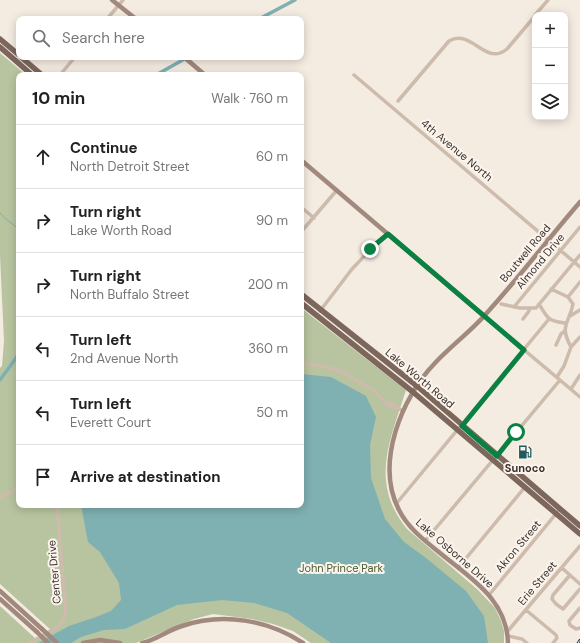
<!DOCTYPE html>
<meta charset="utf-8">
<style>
:root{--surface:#fff;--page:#f6f6f6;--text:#222;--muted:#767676;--line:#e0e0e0}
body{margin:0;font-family:"DM Sans",sans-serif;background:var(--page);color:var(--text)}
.controls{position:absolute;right:12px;top:12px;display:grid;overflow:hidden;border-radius:8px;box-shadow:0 2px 10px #0003}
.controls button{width:36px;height:36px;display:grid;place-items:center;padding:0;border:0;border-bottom:1px solid var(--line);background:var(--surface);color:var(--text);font:20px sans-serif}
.stop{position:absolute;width:12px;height:12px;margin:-9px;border:3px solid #0b8043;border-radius:50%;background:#fff}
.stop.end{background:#0b8043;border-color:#fff;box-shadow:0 1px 4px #0008}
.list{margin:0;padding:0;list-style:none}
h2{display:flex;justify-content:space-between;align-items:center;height:52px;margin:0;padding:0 16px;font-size:17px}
h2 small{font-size:13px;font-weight:400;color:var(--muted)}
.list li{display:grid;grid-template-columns:26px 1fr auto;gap:12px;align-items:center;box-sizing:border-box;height:64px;padding:0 16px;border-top:1px solid var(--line)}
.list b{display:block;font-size:15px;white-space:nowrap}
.list p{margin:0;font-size:13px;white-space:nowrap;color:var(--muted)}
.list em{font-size:13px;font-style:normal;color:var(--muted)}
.icon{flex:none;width:22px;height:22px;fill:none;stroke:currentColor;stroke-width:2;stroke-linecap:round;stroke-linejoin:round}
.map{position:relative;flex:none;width:580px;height:643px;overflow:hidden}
.search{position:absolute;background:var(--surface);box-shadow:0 2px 10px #0003;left:16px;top:16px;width:288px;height:44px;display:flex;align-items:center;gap:10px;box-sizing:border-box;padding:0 14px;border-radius:8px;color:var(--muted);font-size:15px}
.panel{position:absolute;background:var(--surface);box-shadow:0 2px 10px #0003;left:16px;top:72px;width:288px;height:436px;border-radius:8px}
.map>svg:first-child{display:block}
.green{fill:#b8c4a0}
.water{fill:#7fb0b2}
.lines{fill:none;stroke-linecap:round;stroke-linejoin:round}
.stream{stroke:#7fb0b2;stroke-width:1}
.canal{stroke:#7fb0b2;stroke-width:3.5}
.street{stroke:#cdbbac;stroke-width:3.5}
.secondary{stroke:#a18a7d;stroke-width:4.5}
.primary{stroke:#7d675c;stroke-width:5.5}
.rail-casing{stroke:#3b302b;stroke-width:2.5}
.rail{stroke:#fbf5ee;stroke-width:1;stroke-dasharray:3;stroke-linecap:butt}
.secondary-bridge{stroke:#a18a7d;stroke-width:4.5}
.route{stroke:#0b8043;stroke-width:5}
.labels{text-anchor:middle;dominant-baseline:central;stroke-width:4;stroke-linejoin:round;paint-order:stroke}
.street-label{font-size:11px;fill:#3b302b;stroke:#fbf5ee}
.poi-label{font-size:11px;font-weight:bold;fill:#3b302b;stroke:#fbf5ee}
.park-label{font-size:11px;fill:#4a5a2e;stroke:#fbf5ee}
</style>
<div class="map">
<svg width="580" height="643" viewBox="0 0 580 643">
<rect width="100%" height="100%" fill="#f4ebe1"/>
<path class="green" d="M0,53L26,75H19V505H301V308L406,390C390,441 369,482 407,529L478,590L495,608L501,621L504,631V643H311L293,631L273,624L252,619L213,614L194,619L136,643H0V606L36,639L52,631L0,584V368L2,366L4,341L0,255Z"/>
<path class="water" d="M301,374L331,377L366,396L376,417L370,445L371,478L385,519L404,542L426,558L466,591L484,616L488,643H331L287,613L254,603L222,600L177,605L125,629L104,630L81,637L71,643H38L69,626L96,617L111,611L121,600L119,583L100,552L88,542L81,505H301Z"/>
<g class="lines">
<path class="stream" d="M0,213L6,219L19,229"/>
<path class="canal" d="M259,19L295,0
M156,75L188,57
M0,380L16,358L19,352"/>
<path class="street" d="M535,15L548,0
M107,19L123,0
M60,75L75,57
M354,75L580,267
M398,101L449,41C472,28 485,67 507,49L535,16
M301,207L314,218
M301,232L337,190
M551,289L568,297L573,304C569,324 559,325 571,347L564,366L557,377
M568,297L580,282
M501,304L520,308H536L580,255
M539,304C547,318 548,321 565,323
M514,307L580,227
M320,311L352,269L371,249L388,234
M484,316L580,397
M570,316L580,310
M523,319L529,311V308
M556,345L561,334L565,331
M571,347L580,337
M301,362L330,368L342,372L373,390L389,406L402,410
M571,389L580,375
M387,404L392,403L398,408
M0,497L19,488
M396,504L549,319
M425,541L560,380
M458,568L525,487
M562,568L580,584
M570,575L553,595L552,599L556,604L563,609L580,589
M489,595L560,509
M580,608L569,621L570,625L576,629L580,628
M526,610L556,635L557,638L553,643
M507,632L580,546
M508,636L522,639L527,643
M30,643L59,626L63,620L66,612L57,505"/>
<path class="secondary" d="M112,0L136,19
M184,57L205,75
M301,160L484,316
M0,591L42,629
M0,599L37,632
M83,643L100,640L120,643
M142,643C156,640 168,630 182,626C223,612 268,620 303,643
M508,643C507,599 470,578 440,553C424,540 408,528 399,510C375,464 401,398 435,363C451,346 470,332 485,315C518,279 548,239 580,202"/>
<path class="primary" d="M0,39L19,55
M0,47L32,75
M21,57L42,75
M301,294L417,386L580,526
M301,303L413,392L580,534"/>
<g class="rail-casing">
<path id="rail" d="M578,643L580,640"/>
</g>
<use href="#rail" class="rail"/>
<path class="secondary-bridge" d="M42,629L57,643
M37,632L48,643"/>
</g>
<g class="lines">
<path class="route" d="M370,249L388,234L524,350L462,426L497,456L516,432"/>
</g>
<defs>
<g id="fuel-bare" transform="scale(1.08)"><path d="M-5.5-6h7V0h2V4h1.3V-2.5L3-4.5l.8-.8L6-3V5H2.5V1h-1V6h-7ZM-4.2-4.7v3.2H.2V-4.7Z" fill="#1f5a5e" stroke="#fbf5ee" stroke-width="2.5" paint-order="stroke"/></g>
</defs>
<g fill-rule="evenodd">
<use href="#fuel-bare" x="525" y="452"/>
</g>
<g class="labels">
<g class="street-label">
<text transform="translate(457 150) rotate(40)">4th Avenue North</text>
<text transform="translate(525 253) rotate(-50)">Boutwell Road</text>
<text transform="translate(540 261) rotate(-50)">Almond Drive</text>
<text transform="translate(420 378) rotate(40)">Lake Worth Road</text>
<text transform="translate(518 546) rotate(-50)">Akron Street</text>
<text transform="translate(455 553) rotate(41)">Lake Osborne Drive</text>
<text transform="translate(54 572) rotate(-95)">Center Drive</text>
<text transform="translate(537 583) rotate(-50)">Erie Street</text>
</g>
<g class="poi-label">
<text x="525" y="468">Sunoco</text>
</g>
<g class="park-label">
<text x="341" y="568">John Prince Park</text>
</g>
</g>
</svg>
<div class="controls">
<button>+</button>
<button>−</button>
<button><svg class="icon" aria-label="layers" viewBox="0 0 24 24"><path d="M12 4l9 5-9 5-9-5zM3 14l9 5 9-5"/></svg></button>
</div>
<div class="stop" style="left:516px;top:432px"></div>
<div class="stop end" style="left:370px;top:249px"></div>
<div class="search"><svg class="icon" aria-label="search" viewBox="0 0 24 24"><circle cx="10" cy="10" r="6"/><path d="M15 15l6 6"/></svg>Search here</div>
<section class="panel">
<h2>10 min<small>Walk · 760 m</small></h2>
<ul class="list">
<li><svg class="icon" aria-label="ahead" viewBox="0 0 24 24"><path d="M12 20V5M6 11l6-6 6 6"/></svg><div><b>Continue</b><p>North Detroit Street</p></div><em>60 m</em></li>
<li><svg class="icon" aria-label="right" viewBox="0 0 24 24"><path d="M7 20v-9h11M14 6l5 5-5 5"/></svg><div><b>Turn right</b><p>Lake Worth Road</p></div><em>90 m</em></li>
<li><svg class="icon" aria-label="right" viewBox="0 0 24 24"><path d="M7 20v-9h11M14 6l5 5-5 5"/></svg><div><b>Turn right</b><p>North Buffalo Street</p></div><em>200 m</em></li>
<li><svg class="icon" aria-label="left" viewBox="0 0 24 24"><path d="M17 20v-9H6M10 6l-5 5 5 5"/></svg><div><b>Turn left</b><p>2nd Avenue North</p></div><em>360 m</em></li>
<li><svg class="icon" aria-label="left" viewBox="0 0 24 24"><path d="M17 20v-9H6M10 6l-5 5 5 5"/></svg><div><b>Turn left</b><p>Everett Court</p></div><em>50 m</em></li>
<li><svg class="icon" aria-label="arrive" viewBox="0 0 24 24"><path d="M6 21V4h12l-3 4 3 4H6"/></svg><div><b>Arrive at destination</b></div></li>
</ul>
</section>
</div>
